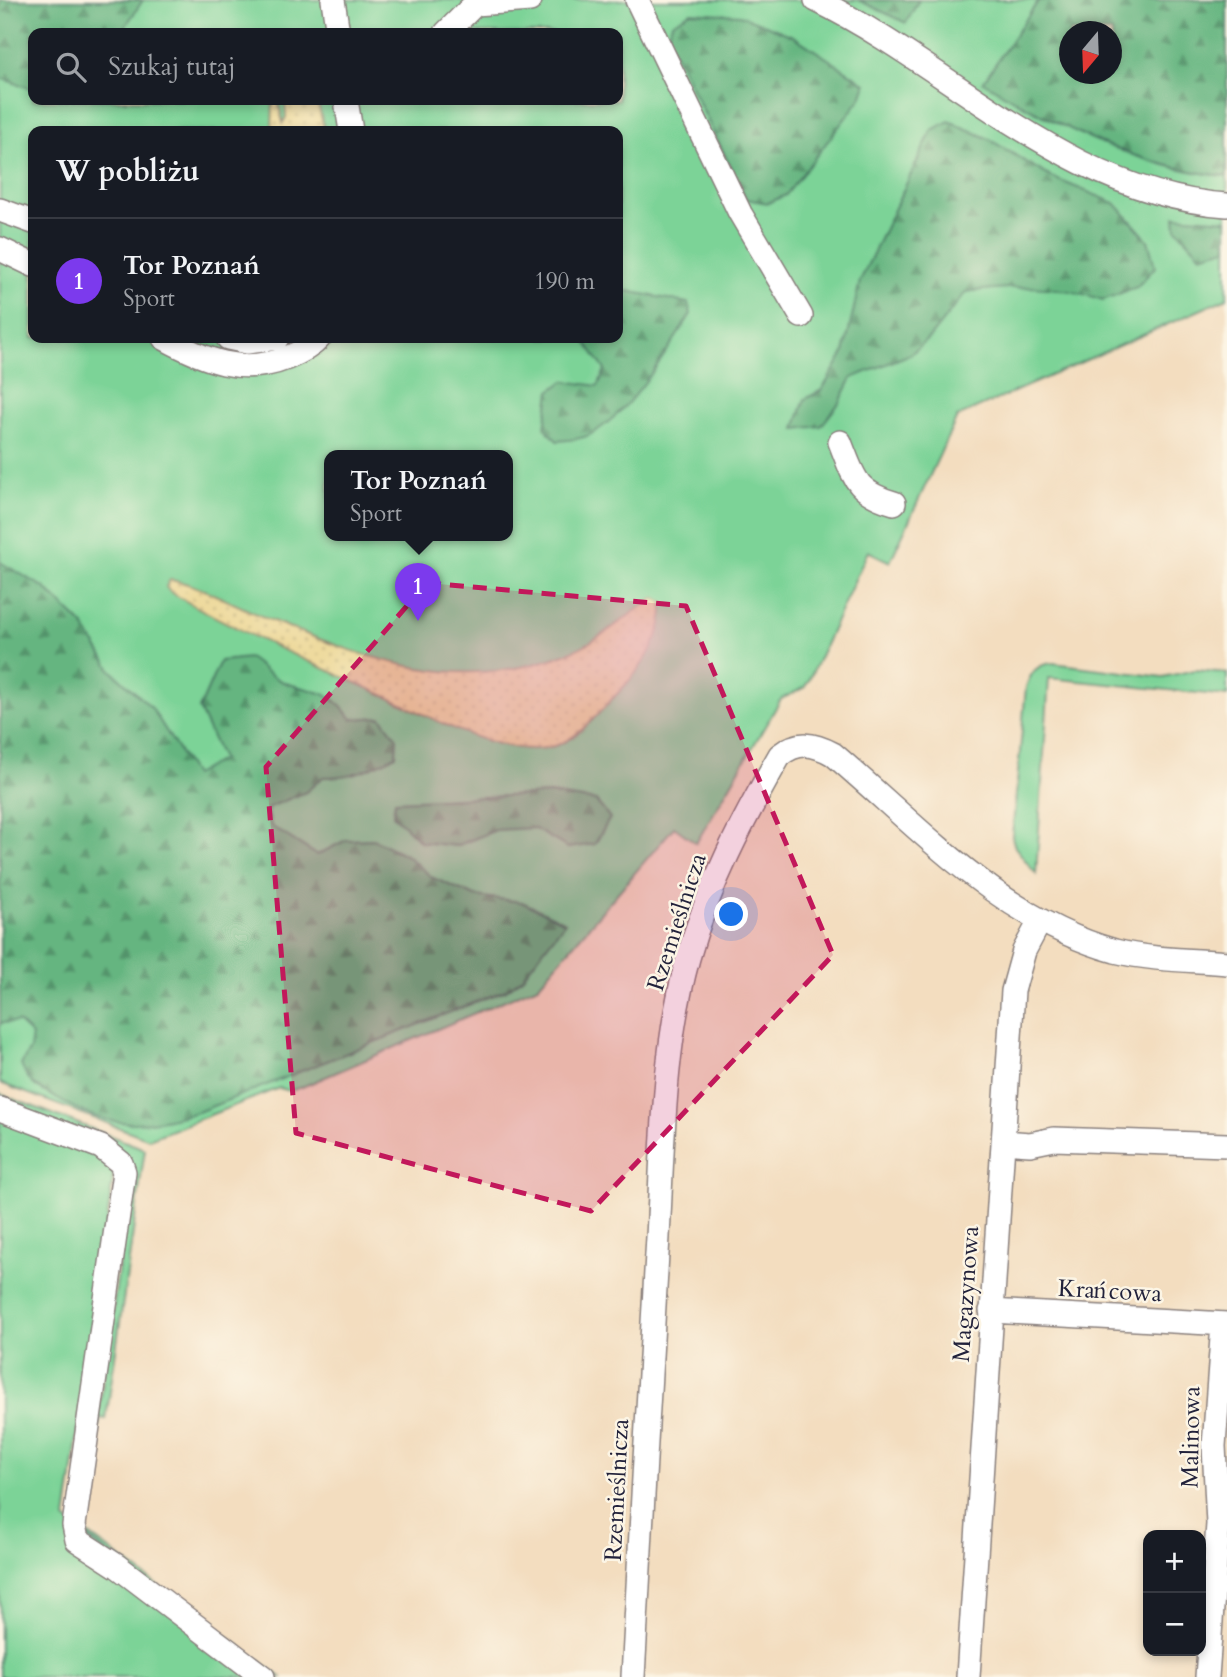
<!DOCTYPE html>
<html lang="pl">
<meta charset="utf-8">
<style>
:root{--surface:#171b24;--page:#20242c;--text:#f1f3f6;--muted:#9ea1a6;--line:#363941;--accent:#7c3aed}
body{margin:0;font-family:Cardo,serif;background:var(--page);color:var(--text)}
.controls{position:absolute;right:21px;bottom:21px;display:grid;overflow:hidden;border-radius:14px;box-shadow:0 4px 10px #0003}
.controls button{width:63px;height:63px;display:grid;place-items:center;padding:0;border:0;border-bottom:2px solid var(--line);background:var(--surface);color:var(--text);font:35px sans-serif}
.compass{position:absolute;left:1059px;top:21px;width:63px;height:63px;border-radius:50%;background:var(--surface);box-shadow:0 4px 10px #0003;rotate:199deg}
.you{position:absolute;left:732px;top:915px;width:24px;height:24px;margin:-18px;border:5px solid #fff;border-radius:50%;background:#1a73e8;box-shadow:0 0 0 10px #1a73e833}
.badge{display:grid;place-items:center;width:46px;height:46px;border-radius:50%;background:var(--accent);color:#fff;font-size:23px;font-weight:700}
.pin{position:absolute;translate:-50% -58px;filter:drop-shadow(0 2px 4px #0008)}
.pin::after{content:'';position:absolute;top:37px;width:24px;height:21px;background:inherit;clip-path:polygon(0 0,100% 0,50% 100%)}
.popup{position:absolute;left:324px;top:450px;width:189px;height:91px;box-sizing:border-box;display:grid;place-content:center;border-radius:14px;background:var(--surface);filter:drop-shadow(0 2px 5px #0005);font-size:23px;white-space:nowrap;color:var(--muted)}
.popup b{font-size:26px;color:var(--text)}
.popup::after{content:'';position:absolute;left:50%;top:100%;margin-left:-14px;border:14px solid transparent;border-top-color:var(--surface)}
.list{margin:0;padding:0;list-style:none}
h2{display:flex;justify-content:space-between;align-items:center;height:91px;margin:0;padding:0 28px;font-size:30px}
h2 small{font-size:23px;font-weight:400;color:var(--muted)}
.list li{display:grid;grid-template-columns:46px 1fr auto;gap:21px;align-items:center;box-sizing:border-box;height:126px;padding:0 28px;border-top:2px solid var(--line)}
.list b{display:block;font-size:26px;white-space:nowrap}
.list p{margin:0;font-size:23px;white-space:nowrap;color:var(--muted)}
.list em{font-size:23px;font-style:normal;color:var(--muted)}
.icon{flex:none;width:38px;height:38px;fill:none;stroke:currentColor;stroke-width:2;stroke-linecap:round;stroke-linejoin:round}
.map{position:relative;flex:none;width:1227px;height:1677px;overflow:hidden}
.search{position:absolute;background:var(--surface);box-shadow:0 4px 10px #0003;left:28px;top:28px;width:595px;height:77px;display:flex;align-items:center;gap:18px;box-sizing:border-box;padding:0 24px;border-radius:14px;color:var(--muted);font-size:26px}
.panel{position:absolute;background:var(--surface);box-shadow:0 4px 10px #0003;left:28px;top:126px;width:595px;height:217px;border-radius:14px}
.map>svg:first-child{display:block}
.green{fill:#7cd397;stroke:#4f7a69;stroke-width:2;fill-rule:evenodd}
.forest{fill:url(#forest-firs);stroke:#446c5e;stroke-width:2;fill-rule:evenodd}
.sand{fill:url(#sand-dots);stroke:#887e6c;stroke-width:2}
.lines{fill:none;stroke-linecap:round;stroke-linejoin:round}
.minor-casing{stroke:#8a807d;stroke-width:26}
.minor{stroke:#fff;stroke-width:23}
.marked{fill:#c2185b;fill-opacity:0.2;stroke:#c2185b;stroke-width:5;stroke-dasharray:14 9;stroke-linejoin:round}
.labels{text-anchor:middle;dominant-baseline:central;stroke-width:5;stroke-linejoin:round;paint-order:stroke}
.street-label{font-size:24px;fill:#22223b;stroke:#fcf5e5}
</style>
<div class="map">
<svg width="1227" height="1677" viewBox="0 0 1227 1677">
<defs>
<pattern id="forest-firs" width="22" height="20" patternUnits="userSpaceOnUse" patternTransform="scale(1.75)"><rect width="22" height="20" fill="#65b580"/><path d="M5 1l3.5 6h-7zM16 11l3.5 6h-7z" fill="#53936a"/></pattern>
<pattern id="sand-dots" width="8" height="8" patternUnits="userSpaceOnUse" patternTransform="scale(1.75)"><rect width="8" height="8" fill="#eeda9e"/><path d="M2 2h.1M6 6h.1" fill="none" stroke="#ccbb89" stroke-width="1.8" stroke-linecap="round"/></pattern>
</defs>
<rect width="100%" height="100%" fill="#fcf5e5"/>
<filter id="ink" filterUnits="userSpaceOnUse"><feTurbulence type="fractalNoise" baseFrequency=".0143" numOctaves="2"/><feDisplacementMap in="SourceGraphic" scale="14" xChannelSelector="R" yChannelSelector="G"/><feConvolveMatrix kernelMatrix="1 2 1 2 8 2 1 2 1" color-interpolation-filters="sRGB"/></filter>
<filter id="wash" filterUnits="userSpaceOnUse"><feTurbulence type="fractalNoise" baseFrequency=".00686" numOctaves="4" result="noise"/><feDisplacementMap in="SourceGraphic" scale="28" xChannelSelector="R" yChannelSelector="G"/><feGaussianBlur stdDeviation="1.57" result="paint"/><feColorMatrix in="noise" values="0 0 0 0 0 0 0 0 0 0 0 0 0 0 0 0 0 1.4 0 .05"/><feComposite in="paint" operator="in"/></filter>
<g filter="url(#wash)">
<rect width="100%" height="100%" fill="#f3ddbf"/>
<path class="green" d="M0,0H1039L984,82C1054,124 1144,170 1227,176V298L957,417L890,562L868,551L809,680L804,688L781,699L696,843L674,827L538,986L302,1087L290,1091L279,1088L149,1139L0,1083ZM33,33H618V100H33ZM33,131H618V338H33ZM329,455H507V535H329Z
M1053,663L1163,677L1195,670L1227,673V696L1049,678L1036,874L1015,847L1012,837L1026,687C1031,672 1037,664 1053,663Z
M0,1094L145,1149L106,1419L100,1418L84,1531L281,1677H274L82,1535L131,1177L0,1104Z
M0,1114L115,1163L66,1519L258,1677H0Z"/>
<path class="forest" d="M0,0H143L121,33H33V89L0,78Z
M858,0H919L906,23Z
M1039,0H1227V176C1144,170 1053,124 983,82ZM1070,32H1112V74H1070Z
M691,12L740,15L793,36L866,84L861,98L786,195L768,203L746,199L667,37L672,23Z
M949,121L987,138L1051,177L1115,203L1148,240L1155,267L1137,287L1103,300C1055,283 1016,286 966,292L930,337L911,354L852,378L840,402L821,426L795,429L805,399L822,390L844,353L860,281L932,130Z
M1175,216L1227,220V248L1201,255L1176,228Z
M628,291L688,303L691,314C668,350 628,416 589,435C580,440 567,440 557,441L545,428L550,391L564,381L598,386L605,370L583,338H618V293Z
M0,562L45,588L83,625L112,671L151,707L194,775L222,759L199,709L220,661L249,658C259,665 270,676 281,681C313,694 329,686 352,719L381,717L397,738L396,755C372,769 350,778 323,777L306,792L267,808L271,826L317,855L346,840L373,839L406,855L433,878L475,896L522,902L565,922L521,979L506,990L198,1112C138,1128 109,1129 54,1097C37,1088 28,1083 21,1065L30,1049L32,1035L18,1022L0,1023Z
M550,794L596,801L610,818L595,844L568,848L533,828L496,830L456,846L421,842L393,815L395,801Z"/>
<path class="sand" d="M273,100H278L283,123L286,117L285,100H317L325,131H272Z
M170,580C196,582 246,611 273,621C373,661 464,696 570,652C602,639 626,615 655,598L663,602C665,636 643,667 620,691C601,710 578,741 551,747C531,752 507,747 488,741C451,730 416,710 381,694C310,662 238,632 170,592L166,587Z"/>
</g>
<g filter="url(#ink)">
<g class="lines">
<g class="minor-casing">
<path id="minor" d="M333,0L338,33
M637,0L740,213L801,316
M816,0C951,66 1069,195 1227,205
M446,33L475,4L530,0
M346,100L351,131
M0,210L33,222
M0,249L33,265
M164,338C204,360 243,376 287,358C299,353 311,347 319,338
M228,338L247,342L277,338
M840,442C854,477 855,492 894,503
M0,1109L101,1147L121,1163L124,1172L74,1525L77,1540L117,1566L263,1677
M1003,1142L1030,1144L1054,1139L1227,1145
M991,1311L1227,1324
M633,1677C641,1530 649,1384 658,1237C663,1144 663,1049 688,958C708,886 743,820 780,755C798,741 813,743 833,754C920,828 1002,920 1115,951C1151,960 1190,960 1227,963
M968,1677L1013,991L1024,951L1040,921
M1207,1677L1218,1524L1214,1446L1223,1324"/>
</g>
<use href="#minor" class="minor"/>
</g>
</g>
<path class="marked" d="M427,583L686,606L833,955L591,1211L296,1133L266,767Z"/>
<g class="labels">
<g class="street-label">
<text transform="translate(677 922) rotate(-72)">Rzemieślnicza</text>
<text transform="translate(1110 1291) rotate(3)">Krańcowa</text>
<text transform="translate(966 1294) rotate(-86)">Magazynowa</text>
<text transform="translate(1191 1437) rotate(-89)">Malinowa</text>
<text transform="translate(617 1490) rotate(-87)">Rzemieślnicza</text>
</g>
</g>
</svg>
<div class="controls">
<button>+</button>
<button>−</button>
</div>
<svg class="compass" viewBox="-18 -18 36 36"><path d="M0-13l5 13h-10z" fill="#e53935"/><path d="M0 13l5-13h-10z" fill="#9ea1a6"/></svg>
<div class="you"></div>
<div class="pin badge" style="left:418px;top:621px">1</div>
<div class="popup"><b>Tor Poznań</b>Sport</div>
<div class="search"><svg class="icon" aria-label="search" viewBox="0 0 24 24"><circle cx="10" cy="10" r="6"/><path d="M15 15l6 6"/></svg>Szukaj tutaj</div>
<section class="panel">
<h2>W pobliżu<small></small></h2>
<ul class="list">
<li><span class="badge">1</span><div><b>Tor Poznań</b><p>Sport</p></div><em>190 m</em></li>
</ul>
</section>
</div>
